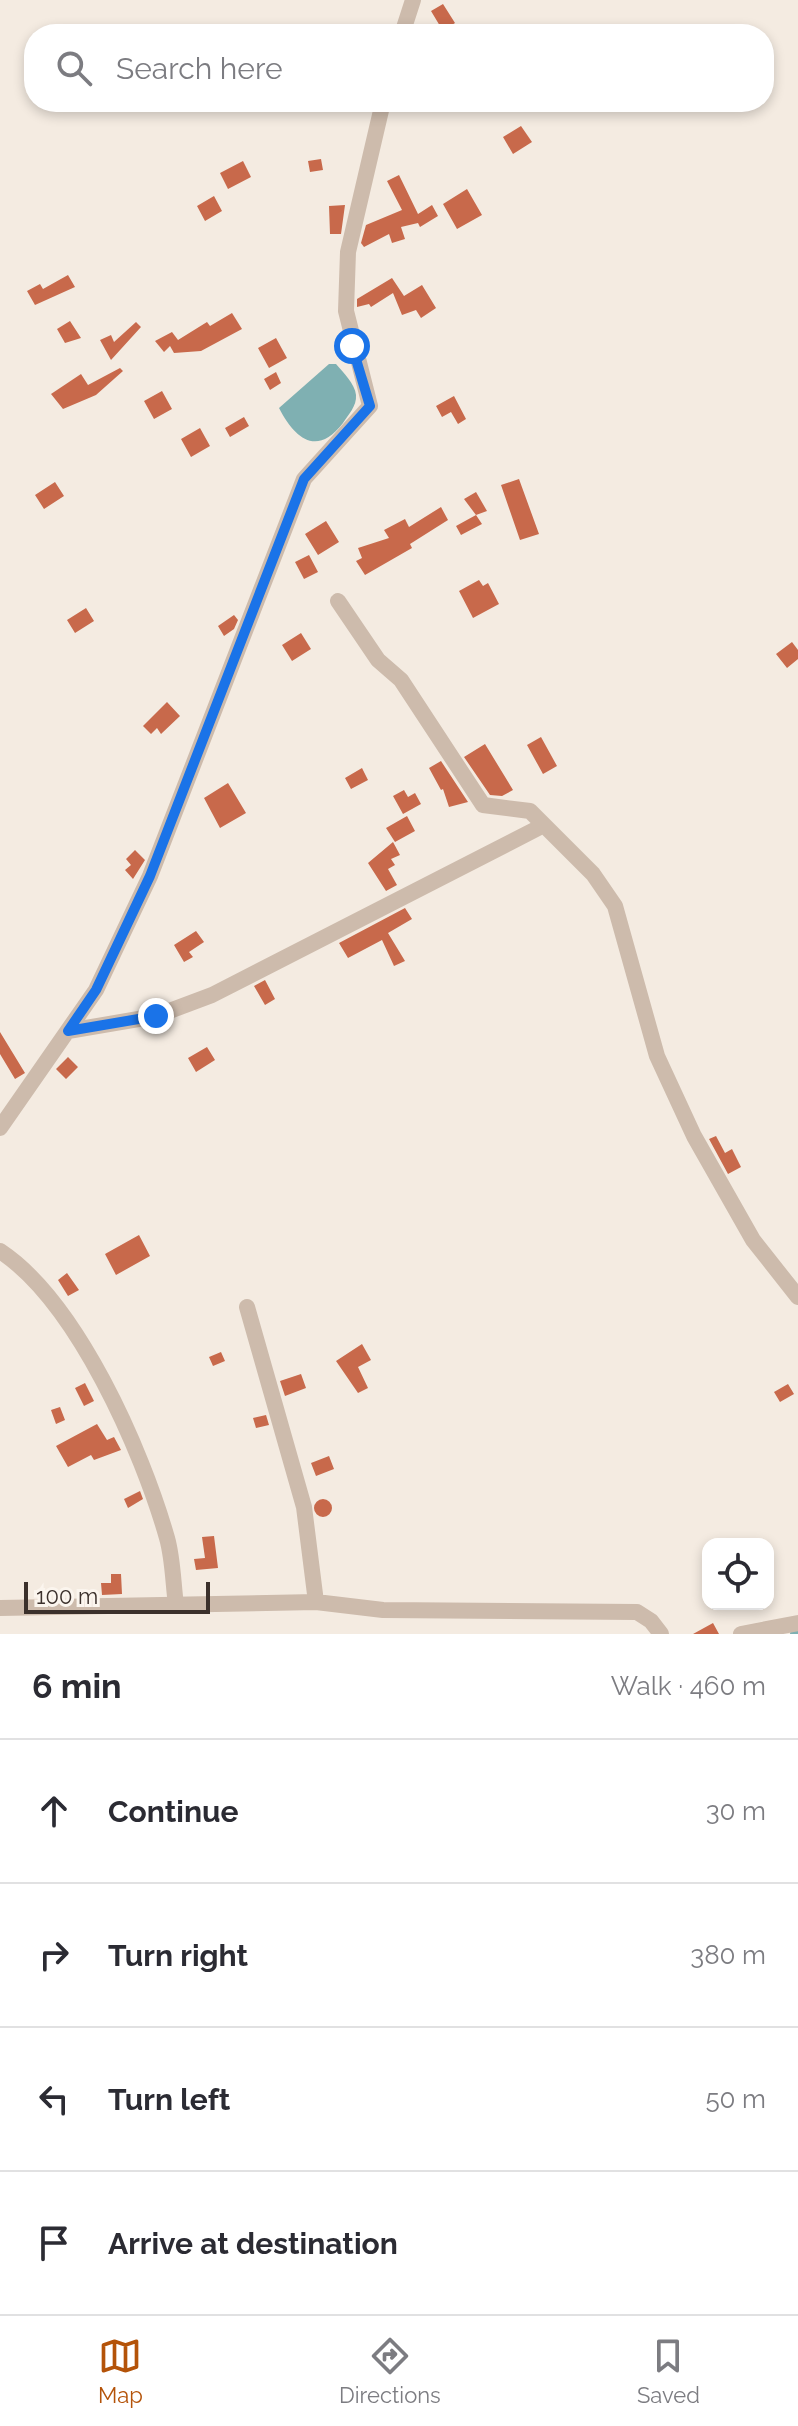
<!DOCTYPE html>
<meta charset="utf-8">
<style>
:root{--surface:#fff;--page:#f2f2f3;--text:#2b2b33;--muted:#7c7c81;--line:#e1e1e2;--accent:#b45309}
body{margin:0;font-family:Raleway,sans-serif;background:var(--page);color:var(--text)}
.controls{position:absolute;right:24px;bottom:24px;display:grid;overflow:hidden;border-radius:16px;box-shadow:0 4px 12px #0003}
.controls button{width:72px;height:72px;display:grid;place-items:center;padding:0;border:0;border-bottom:2px solid var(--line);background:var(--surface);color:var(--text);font:40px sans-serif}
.scale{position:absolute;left:24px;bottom:20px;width:186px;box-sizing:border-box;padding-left:8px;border:4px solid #3b302b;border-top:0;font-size:22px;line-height:28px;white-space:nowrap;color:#3b302b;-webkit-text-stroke:6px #fbf5ee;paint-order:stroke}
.stop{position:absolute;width:24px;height:24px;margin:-18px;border:6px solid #1a73e8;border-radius:50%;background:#fff}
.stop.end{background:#1a73e8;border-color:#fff;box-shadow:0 2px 8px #0008}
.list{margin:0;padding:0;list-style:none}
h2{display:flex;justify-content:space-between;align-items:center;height:104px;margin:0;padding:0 32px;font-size:34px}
h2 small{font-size:26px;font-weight:400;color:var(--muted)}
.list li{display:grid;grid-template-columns:52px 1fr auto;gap:24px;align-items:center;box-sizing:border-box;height:144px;padding:0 32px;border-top:2px solid var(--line)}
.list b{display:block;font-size:30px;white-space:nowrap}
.list em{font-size:26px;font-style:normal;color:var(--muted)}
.icon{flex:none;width:44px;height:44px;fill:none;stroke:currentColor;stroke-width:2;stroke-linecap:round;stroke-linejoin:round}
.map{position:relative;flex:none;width:798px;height:1634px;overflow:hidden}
.search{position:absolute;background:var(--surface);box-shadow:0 4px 12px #0003;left:24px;right:24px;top:24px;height:88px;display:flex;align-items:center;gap:20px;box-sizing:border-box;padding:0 28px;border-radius:32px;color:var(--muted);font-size:30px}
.sheet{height:680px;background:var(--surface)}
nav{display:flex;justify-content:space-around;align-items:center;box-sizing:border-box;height:112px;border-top:2px solid var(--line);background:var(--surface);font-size:22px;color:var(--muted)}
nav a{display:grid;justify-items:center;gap:4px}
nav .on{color:var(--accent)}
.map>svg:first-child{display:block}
.water{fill:#7fb0b2}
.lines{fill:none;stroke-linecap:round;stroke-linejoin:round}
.canal{stroke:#7fb0b2;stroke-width:12}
.building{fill:#c8694b}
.minor{stroke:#cdbbac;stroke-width:16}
.route{stroke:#1a73e8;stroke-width:10}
</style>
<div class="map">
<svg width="798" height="1634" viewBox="0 0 798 1634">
<rect width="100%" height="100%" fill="#f4ebe1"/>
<path class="water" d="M329,364H336C343,372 355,384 356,395C357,406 348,415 343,423C317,457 295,439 279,408Z"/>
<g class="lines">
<path class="canal" d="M796,1634L798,1632"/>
</g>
<path class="building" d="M443,4L455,23L443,31L431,11Z
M521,126L532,142L513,154L503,137Z
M321,159L323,170L310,172L308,161Z
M243,161L251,177L228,189L220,173Z
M399,175L418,214L432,205L438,216L420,227L418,223L401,227L405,239L392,243L389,234L364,247L361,243L366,225L402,210L387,181Z
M467,189L482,215L457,229L443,204Z
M214,196L222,211L205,221L197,206Z
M345,205L341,234H330L329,206Z
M68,275L75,287L35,305L27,291L40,284L43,289Z
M392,278L404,296L422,285L436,308L421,318L416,310L402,315L393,293L371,307L369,304L357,307V299Z
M232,313L242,329L201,351L174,353L170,346L164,352L155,341L172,332L178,340L207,322L210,326Z
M70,321L81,338L65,343L57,329Z
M136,322L141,327L111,360L100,340L111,335L114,342Z
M276,338L287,358L269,368L258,348Z
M120,368L123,371L96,395L63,409L51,394L81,374L88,385Z
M276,372L281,383L270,390L264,379Z
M162,391L172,409L154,419L144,401Z
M454,396L466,419L458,424L451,412L442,417L436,406Z
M244,417L249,426L230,437L225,428Z
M200,428L210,446L191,457L181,439Z
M519,479L539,534L520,540L501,485Z
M55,482L64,496L44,509L35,495Z
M476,492L487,511L476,515L464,499Z
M441,507L448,520L410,544L412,548L365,575L356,561L362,558L358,548L389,538L384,530L405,519L409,527Z
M476,515L482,524L461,535L456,526Z
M326,521L339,542L318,555L305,534Z
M309,555L318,572L304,579L295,562Z
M479,580L483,586L488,583L499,604L473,618L459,591Z
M86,608L94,621L75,633L67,620Z
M234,615L238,620L234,629L224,636L218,626Z
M301,633L311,649L292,661L282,645Z
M792,642L798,650V659L787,668L776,654Z
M167,702L180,716L161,734L157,728L151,734L143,726Z
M541,737L557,766L543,774L527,745Z
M485,744L513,790L502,796L490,795L464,757Z
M441,761L468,802L449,807L443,789L441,790L429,768Z
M362,768L368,780L351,789L345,778Z
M228,783L246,813L220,828L204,798Z
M404,790L408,797L415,793L421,804L403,814L393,796Z
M407,816L415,831L395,842L386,828Z
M393,842L400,855L391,859L395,865L388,869L397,885L386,891L368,863Z
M135,850L145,860L133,879L125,870L131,865L126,859Z
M405,908L412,919L388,933L405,961L394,966L382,940L348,958L339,943Z
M196,931L204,942L189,952L193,957L184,962L174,945Z
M265,980L275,999L265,1005L254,986Z
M0,1032L25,1073L15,1079L0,1054Z
M207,1047L215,1060L196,1072L188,1058Z
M68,1057L78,1067L66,1079L56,1069Z
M716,1136L725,1153L732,1149L741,1167L728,1174L709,1139Z
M139,1235L150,1256L116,1275L105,1254Z
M67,1273L79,1290L68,1296L58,1280Z
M362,1344L371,1360L358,1367L368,1388L358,1393L336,1361Z
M221,1352L225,1361L213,1366L209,1357Z
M301,1374L306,1388L285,1396L280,1381Z
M85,1383L94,1401L84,1406L75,1388Z
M788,1384L794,1394L780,1402L774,1392Z
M60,1407L65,1420L56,1424L51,1410Z
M266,1415L269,1425L256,1428L253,1418Z
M97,1424L107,1440L114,1437L121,1450L94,1460L91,1455L68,1467L56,1446Z
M329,1456L334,1469L316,1476L311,1463Z
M140,1491L143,1499L128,1508L124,1499Z
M314 1508a9 9 0 1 1 18 0a9 9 0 1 1-18 0Z
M214,1536L218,1568L196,1570L194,1559L205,1558L202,1537Z
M111,1574H121L122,1594L102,1595L101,1583H111Z
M713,1623L719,1634H693Z"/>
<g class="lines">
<path class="minor" d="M402,34L413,0
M338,601L378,660L401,680L483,805L530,811L593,874L615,906L657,1056L694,1136L753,1240L798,1297
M68,1031L156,1016L212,995L544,825
M0,1128L96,990L150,876L304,479L370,406L346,311L348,252L383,102
M0,1251C77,1302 142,1450 167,1538C173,1559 173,1583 176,1605
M247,1307L304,1507L316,1602
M0,1608L316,1602L383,1610L637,1612L651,1621L661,1634
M741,1634L798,1623"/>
</g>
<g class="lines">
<path class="route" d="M156,1016L68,1031L96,990L150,876L304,479L370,406L352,346"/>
</g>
</svg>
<div class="controls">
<button><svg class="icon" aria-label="locate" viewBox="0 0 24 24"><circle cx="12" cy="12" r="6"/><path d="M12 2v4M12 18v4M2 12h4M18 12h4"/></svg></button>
</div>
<div class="scale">100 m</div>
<div class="stop" style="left:352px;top:346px"></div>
<div class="stop end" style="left:156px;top:1016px"></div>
<div class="search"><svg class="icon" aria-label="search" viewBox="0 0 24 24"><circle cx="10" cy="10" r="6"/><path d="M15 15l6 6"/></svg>Search here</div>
</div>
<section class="sheet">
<h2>6 min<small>Walk · 460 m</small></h2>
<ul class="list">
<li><svg class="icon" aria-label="ahead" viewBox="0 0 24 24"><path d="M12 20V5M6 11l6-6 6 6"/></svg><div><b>Continue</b></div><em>30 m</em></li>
<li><svg class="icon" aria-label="right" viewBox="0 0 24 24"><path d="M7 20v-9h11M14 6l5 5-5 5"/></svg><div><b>Turn right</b></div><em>380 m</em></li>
<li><svg class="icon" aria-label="left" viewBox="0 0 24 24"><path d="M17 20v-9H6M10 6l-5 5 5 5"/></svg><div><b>Turn left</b></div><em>50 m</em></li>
<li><svg class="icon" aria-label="arrive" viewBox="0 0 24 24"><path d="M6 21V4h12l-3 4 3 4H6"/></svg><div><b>Arrive at destination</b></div></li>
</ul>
</section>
<nav>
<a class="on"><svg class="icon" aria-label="map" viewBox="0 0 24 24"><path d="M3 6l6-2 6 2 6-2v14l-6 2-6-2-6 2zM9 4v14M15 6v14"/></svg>Map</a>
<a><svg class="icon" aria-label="directions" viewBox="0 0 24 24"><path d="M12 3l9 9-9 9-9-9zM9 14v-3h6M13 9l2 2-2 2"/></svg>Directions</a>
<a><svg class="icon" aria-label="saved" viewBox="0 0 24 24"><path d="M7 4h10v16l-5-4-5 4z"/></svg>Saved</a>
</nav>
